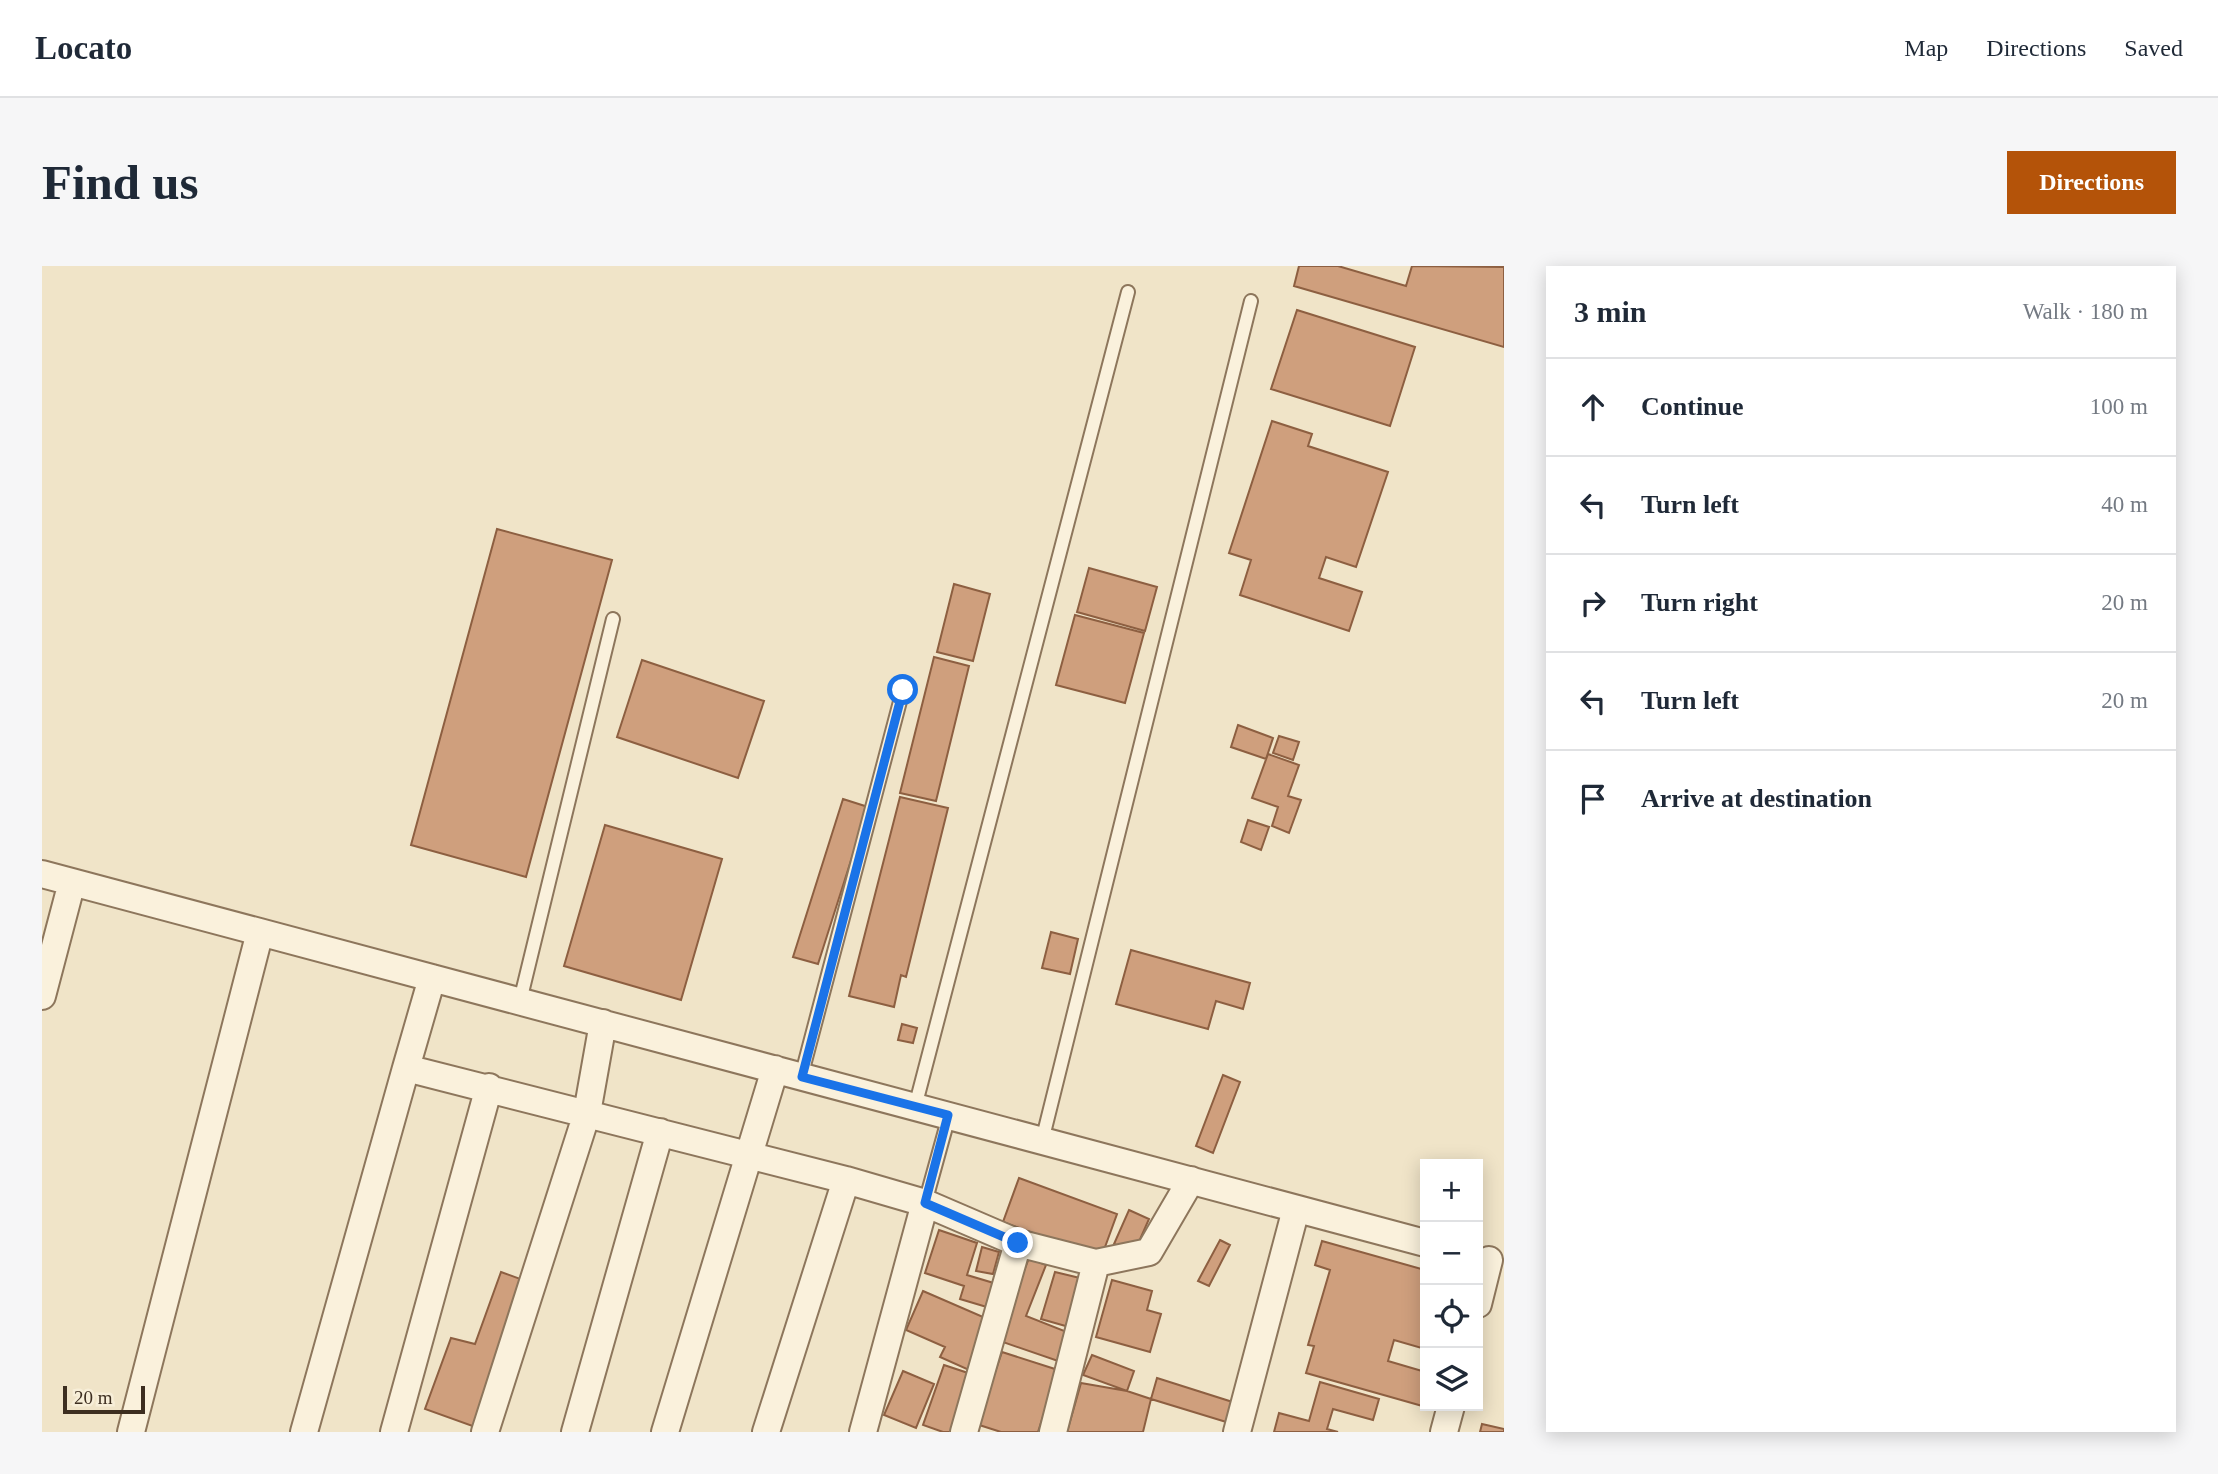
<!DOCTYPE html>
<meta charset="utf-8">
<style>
:root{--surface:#fff;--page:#f6f6f7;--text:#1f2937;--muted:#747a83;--line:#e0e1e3;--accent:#b45309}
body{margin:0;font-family:Georgia,serif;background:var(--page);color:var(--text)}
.controls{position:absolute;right:21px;bottom:21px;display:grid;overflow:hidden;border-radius:0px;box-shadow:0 4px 18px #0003}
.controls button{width:63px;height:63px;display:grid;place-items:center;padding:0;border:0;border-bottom:2px solid var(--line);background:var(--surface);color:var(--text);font:35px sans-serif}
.scale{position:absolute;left:21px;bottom:18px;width:82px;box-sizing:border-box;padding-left:7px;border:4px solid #3d2e20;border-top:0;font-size:19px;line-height:24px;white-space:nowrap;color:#3d2e20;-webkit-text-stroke:5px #f7eed8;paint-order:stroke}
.stop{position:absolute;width:21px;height:21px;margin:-16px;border:5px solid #1a73e8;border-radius:50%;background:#fff}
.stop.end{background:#1a73e8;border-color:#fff;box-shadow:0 2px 7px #0008}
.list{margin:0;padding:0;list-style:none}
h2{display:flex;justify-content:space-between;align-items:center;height:91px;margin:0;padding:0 28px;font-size:30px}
h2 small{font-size:23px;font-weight:400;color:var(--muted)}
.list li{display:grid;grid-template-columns:46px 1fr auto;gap:21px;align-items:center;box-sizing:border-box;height:98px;padding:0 28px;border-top:2px solid var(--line)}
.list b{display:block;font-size:26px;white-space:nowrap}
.list em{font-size:23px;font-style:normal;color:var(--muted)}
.icon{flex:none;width:38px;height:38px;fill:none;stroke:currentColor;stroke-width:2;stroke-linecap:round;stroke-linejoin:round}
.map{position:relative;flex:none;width:1462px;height:1166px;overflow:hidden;border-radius:0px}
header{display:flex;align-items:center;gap:42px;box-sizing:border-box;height:98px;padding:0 35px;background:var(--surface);border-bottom:2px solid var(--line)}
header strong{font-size:33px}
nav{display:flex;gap:38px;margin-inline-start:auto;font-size:24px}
.intro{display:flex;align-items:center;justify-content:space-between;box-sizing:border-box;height:168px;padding:0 42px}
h1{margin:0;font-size:49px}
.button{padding:18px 32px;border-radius:0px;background:var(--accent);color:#fff;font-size:24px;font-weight:700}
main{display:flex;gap:42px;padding:0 42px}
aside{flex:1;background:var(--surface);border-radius:0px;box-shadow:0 4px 18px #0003}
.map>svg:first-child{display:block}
.building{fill:#cf9f7d;stroke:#8d5f41;stroke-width:2}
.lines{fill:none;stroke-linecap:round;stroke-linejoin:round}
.lane-casing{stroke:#8d765c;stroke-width:16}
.street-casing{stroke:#8d765c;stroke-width:30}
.lane{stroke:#faf1dc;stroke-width:12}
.street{stroke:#faf1dc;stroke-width:26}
.route{stroke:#1a73e8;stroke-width:9}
</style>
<header>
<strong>Locato</strong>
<nav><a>Map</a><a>Directions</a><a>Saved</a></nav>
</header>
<div class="intro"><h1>Find us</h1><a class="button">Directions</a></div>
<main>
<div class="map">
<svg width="1462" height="1166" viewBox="0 0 1462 1166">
<rect width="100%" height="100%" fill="#f0e4c8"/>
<path class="building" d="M1257,0H1296L1364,20L1370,0L1462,1V81L1252,20Z
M1255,44L1373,81L1348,160L1229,123Z
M1230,155L1270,168L1266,180L1346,206L1314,301L1284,291L1277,312L1320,326L1307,365L1198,329L1209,294L1187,287Z
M455,263L570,294L484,611L369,579Z
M1047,302L1115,321L1103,365L1035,346Z
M912,318L948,328L931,395L895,386Z
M1033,349L1102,367L1083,437L1014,419Z
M892,391L927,400L894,535L858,527Z
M600,394L722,435L696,512L575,471Z
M1196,459L1231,472L1224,493L1189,481Z
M1237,470L1257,476L1251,494L1231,487Z
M1226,488L1257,499L1246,530L1259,534L1247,567L1230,560L1236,541L1210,532Z
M858,531L906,542L864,711L859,709L852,741L807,730Z
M801,533L826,541L776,698L751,691Z
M1206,554L1227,561L1219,584L1199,576Z
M563,559L680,593L639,734L522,700Z
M1009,666L1036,673L1028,708L1000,702Z
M1089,684L1208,717L1201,743L1174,735L1166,763L1074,738Z
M860,758L875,762L871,777L856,774Z
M1181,809L1198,816L1171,887L1154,880Z
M977,912L1075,948L1059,992L961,956Z
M1087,944L1107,953L1092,987L1072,978Z
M897,964L935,977L925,1009L955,1018L948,1042L918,1033L922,1020L883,1007Z
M1178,974L1188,979L1167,1020L1156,1015Z
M1280,975L1383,1004V1083L1352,1074L1346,1095L1380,1105L1383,1093V1140H1407L1405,1147L1264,1107L1272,1080L1266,1079L1288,1004L1273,999Z
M940,981L957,986L951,1008L934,1005Z
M987,992L1004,999L984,1050L1030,1068L1019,1096L955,1074Z
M459,1006L484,1015L436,1162L383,1143L409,1072L433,1078Z
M1013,1006L1038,1012L1027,1061L999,1053Z
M1070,1014L1110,1025L1105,1044L1119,1048L1108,1086L1054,1071Z
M881,1025L948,1054L927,1104L898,1091L903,1081L864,1064Z
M960,1086L1016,1104L996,1166H959L931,1157L948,1107L952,1109Z
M1050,1089L1092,1105L1085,1125L1041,1109Z
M902,1099L935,1110L916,1166H901L881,1159Z
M861,1105L892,1118L874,1162L842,1149Z
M1115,1112L1200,1139L1194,1159L1109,1133Z
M1278,1116L1337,1133L1331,1154L1291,1143L1285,1163L1296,1166H1232L1237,1147L1267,1155Z
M1039,1117L1085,1125L1109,1133L1101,1166H1025Z
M1440,1158L1462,1163V1166H1438Z"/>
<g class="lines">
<g class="lane-casing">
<path id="lane" d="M478,735L571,353
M759,811L861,424
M873,841L1086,26
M1000,875L1209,35
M883,937L907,850"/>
</g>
<g class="street-casing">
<path id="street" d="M0,608L1383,977
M0,730L30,616
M364,802L390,712
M1436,1038L1447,994
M89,1166L218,666
M262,1166L364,802L804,914L883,937L976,977L1054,997L1107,986L1149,914
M352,1166L447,821
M443,1166L545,847L561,757
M533,1166L618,866
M623,1166L733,803
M724,1166L804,914
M821,1166L883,937
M922,1166L976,977
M1011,1166L1054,997
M1195,1166L1254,943
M1402,1166L1409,1140"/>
</g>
<use href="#lane" class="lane"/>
<use href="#street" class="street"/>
</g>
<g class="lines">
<path class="route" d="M861,424L760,811L906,849L883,937L976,977"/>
</g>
</svg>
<div class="controls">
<button>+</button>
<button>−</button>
<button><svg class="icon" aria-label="locate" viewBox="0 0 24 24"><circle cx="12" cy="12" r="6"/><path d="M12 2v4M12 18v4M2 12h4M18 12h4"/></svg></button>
<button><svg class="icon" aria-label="layers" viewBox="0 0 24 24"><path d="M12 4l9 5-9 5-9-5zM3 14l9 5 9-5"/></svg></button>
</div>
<div class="scale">20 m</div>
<div class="stop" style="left:861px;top:424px"></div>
<div class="stop end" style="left:976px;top:977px"></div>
</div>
<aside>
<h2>3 min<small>Walk · 180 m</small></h2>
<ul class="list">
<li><svg class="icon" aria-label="ahead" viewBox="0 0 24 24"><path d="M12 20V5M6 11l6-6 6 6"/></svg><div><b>Continue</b></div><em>100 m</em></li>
<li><svg class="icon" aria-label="left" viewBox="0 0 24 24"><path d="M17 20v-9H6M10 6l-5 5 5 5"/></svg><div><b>Turn left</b></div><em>40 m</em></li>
<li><svg class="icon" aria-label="right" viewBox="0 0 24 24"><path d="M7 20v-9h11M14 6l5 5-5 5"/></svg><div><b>Turn right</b></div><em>20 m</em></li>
<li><svg class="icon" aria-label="left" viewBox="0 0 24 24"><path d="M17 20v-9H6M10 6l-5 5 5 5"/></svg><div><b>Turn left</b></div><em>20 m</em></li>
<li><svg class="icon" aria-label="arrive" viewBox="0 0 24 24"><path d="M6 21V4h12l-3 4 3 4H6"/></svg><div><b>Arrive at destination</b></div></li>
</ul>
</aside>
</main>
